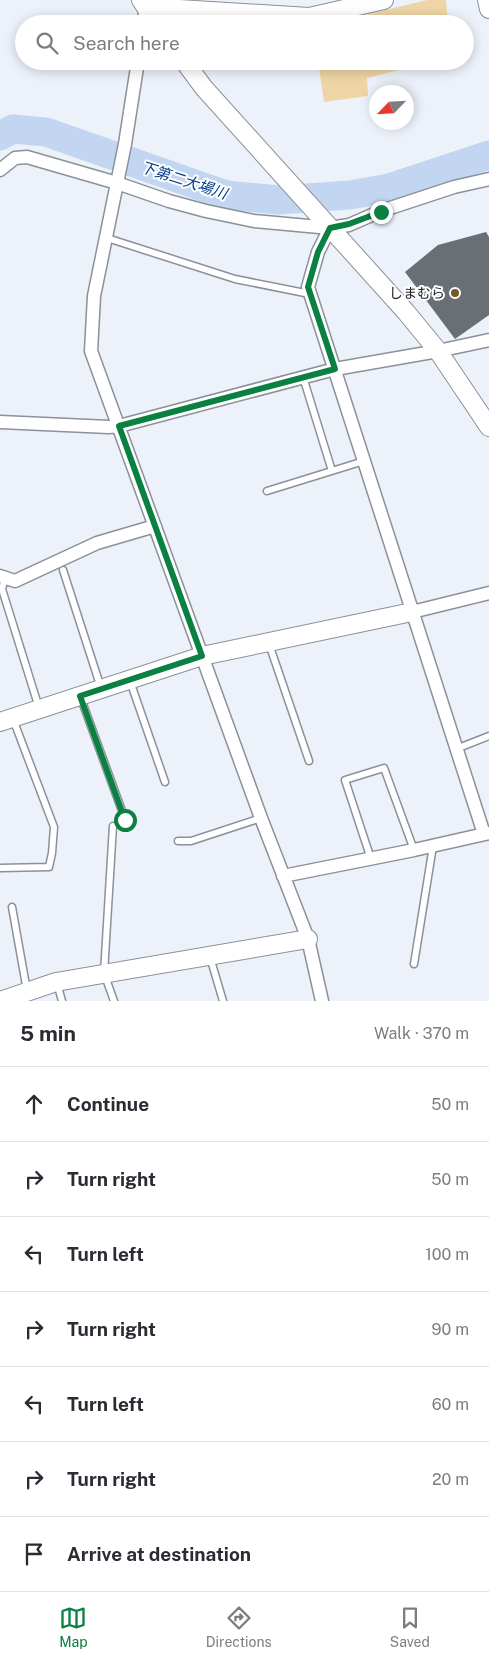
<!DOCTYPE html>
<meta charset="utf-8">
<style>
:root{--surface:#fff;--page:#f7f7f7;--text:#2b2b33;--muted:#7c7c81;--line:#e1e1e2;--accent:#0b8043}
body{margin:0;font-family:"Public Sans","Noto Sans JP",sans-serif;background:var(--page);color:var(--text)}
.compass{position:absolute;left:369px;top:85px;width:45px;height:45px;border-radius:50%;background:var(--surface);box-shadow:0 2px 12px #0003;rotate:245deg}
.stop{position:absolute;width:15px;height:15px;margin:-11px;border:4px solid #0b8043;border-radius:50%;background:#fff}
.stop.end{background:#0b8043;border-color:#fff;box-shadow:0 1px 5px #0008}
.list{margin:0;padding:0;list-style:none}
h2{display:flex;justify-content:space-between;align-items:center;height:65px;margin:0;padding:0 20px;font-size:21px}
h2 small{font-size:16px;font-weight:400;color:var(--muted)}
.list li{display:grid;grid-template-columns:32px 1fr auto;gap:15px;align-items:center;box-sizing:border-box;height:75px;padding:0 20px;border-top:1px solid var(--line)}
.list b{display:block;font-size:19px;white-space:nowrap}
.list em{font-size:16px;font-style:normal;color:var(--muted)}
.icon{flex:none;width:28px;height:28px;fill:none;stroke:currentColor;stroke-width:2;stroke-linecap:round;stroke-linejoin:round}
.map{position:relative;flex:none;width:489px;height:1001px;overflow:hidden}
.search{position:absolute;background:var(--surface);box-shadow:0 2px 12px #0003;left:15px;right:15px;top:15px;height:55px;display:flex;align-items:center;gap:12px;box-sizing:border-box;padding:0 18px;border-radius:28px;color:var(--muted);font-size:19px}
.sheet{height:590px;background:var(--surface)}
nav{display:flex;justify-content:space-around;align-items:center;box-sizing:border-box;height:70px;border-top:1px solid var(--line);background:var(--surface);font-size:14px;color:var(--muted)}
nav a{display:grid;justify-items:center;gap:2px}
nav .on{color:var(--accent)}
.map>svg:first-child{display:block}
.green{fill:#efd5a5}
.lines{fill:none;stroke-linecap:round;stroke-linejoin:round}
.river{stroke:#c3d6f1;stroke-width:29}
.building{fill:#6a6f76}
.lane-casing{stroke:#8b9198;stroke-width:9}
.street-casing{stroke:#8b9198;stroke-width:15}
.secondary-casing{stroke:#8b9198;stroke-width:20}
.lane{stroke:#fff;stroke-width:6}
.street{stroke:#fff;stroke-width:12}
.secondary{stroke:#fff;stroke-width:18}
.route{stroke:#0b8043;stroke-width:6}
.poi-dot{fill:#715929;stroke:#fefefe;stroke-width:2}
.labels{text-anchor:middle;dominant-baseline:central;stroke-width:4;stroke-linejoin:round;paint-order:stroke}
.poi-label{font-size:14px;fill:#1b1d20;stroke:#fefefe;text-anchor:end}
.water-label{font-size:15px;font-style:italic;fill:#003e89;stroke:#fefefe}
</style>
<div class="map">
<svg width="489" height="1001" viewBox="0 0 489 1001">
<rect width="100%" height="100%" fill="#ecf1fa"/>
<path class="green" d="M427,0H446L448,24H328Z
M318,61H435L367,78L368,96L324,102Z"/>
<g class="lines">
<path class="river" d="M0,136L13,129L46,132L226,195L279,200L350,195L389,188L489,155"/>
</g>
<path class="building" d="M486,232L489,237V315L455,339L405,272L438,245Z"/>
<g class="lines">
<g class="lane-casing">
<path id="lane" d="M107,238L235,279L310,294
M303,377L332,471
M267,491L364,461
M63,570L101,688
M5,578L2,589L39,708
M269,644L309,761
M130,681L165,782
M80,696L125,819
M456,749L489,736
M113,826L104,973L114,1001
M178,841H191L261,818
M371,859L345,780L384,768L414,850
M0,868L49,867L52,853L54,827L13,719
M12,907L27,991
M210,957L223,1001
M414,964L433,846
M57,983L62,1001"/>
</g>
<g class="street-casing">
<path id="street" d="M143,4L146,7L143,24
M138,61L125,144L94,296L91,351L261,818L308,939L322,1001
M0,170L15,158L27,157L117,183L169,201L206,211L254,221L330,228L349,225L381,211L454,187L489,179
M330,228L318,252L308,287L484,834
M0,422L109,427L119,426L335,369L438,351L489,340
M0,576L15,581L97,543L155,526
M412,612L489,593
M283,876L414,850L489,833"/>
</g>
<g class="secondary-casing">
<path id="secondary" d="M141,0L157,24
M487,0L489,9
M146,7L309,17L384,0
M184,61L204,88L406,312L438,351L489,427
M0,722L202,656L412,612
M0,1001L56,982L308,939"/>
</g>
<use href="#lane" class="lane"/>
<use href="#street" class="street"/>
<use href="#secondary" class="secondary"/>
</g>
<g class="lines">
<path class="route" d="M125,820L80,696L202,656L119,426L335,369L308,287L318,252L330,228L349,224L381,212"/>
</g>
<circle class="poi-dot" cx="455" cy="293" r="5"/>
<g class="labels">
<g class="poi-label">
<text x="445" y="293">しまむら</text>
</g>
<g class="water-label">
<text transform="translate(184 180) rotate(18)">下第二大場川</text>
</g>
</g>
</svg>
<svg class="compass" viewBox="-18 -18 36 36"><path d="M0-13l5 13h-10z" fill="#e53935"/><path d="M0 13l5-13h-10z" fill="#7c7c81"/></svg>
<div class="stop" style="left:125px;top:820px"></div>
<div class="stop end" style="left:381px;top:212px"></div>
<div class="search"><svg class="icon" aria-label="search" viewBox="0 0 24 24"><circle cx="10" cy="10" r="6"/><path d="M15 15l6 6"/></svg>Search here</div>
</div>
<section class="sheet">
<h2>5 min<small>Walk · 370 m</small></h2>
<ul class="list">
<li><svg class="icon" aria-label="ahead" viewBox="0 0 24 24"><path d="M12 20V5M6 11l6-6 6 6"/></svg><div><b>Continue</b></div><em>50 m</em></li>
<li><svg class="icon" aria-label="right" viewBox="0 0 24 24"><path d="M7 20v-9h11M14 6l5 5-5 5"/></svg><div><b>Turn right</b></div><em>50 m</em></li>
<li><svg class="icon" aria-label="left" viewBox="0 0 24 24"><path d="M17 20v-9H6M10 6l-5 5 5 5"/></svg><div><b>Turn left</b></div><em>100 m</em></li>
<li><svg class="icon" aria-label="right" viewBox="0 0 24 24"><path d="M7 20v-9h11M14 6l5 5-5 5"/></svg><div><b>Turn right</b></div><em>90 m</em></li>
<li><svg class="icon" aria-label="left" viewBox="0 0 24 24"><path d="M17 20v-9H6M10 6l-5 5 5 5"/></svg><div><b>Turn left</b></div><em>60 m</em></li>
<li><svg class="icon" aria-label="right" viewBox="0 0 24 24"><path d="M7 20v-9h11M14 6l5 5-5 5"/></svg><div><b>Turn right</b></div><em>20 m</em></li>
<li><svg class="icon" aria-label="arrive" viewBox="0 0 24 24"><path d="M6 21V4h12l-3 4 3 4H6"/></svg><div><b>Arrive at destination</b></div></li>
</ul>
</section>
<nav>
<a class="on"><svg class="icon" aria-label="map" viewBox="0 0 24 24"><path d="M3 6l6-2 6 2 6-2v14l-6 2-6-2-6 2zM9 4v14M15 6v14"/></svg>Map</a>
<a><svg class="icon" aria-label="directions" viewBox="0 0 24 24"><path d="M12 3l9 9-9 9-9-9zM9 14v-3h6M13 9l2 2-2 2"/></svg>Directions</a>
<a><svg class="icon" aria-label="saved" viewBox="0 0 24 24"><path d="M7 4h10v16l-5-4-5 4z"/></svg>Saved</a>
</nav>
